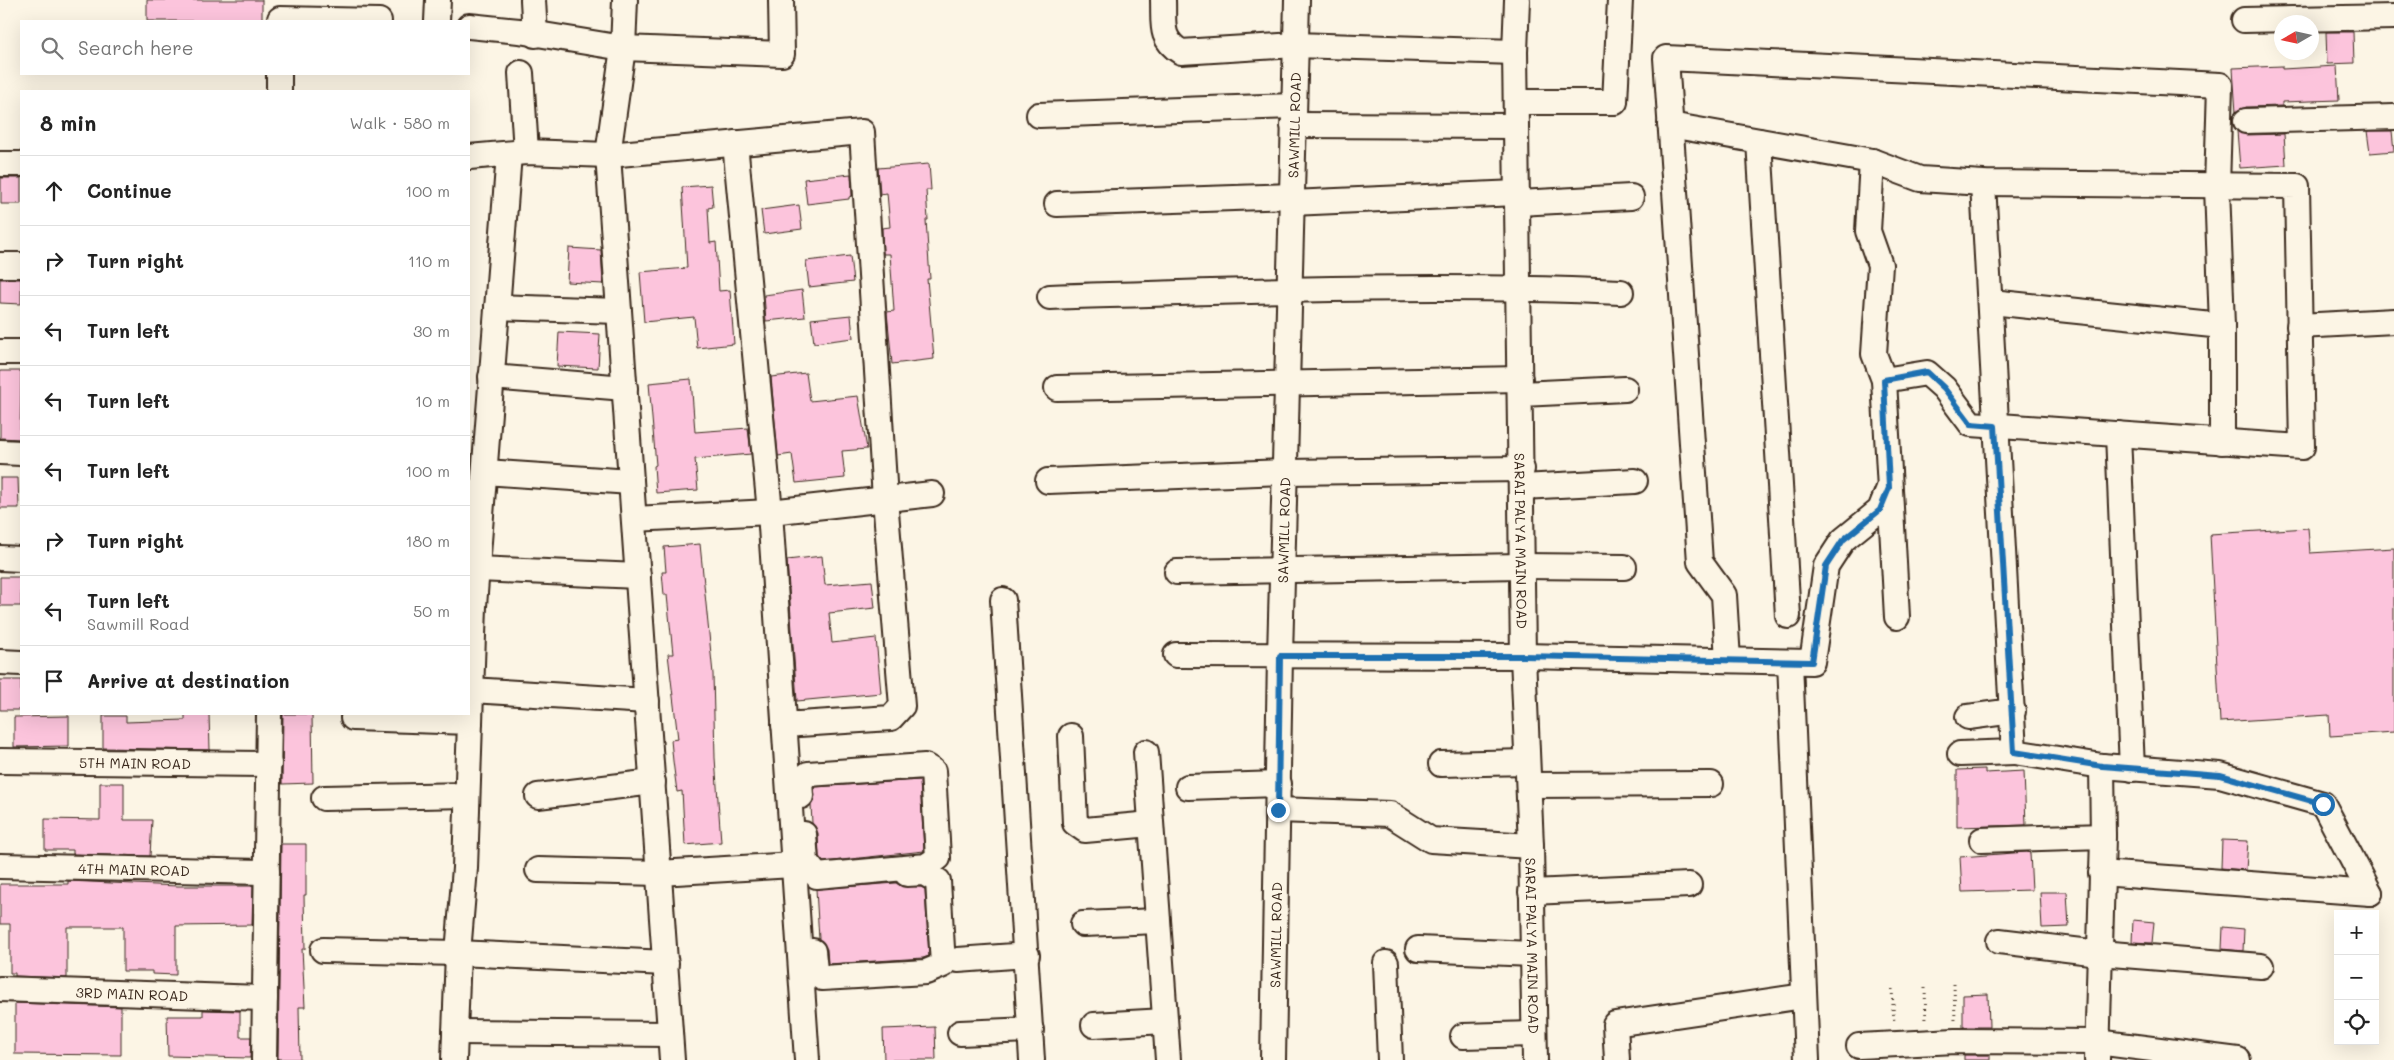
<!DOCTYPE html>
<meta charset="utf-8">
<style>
:root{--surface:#fff;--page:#f6f6f6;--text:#222;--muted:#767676;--line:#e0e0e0}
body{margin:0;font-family:Mali,sans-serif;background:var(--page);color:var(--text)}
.controls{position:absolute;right:15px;bottom:15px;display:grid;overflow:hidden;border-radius:0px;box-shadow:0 5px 20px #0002}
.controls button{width:45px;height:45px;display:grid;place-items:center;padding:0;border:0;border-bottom:1px solid var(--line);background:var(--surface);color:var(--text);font:25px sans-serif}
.compass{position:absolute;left:2274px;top:15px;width:45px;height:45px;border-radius:50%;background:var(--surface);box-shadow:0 5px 20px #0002;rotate:261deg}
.stop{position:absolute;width:15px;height:15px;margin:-11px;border:4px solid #1f6fb2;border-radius:50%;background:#fff}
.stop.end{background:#1f6fb2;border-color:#fff;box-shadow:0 1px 5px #0008}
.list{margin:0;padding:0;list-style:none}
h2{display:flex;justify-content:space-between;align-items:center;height:65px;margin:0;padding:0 20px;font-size:21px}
h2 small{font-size:16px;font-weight:400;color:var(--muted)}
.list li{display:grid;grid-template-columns:32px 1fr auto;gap:15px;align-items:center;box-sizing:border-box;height:70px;padding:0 20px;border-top:1px solid var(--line)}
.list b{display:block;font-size:19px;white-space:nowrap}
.list p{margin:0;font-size:16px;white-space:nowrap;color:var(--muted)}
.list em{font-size:16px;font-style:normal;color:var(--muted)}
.icon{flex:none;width:28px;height:28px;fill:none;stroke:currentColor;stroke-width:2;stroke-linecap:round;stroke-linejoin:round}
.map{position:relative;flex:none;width:2394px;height:1060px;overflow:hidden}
.search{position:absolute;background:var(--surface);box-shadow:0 5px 20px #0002;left:20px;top:20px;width:450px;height:55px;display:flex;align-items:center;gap:12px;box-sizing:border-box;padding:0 18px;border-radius:0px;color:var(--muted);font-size:19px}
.panel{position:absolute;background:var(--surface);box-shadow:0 5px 20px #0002;left:20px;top:90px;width:450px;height:625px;border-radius:0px}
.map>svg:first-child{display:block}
.building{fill:#fcc4dc;stroke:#3b2a1e}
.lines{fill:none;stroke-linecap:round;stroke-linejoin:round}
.minor-casing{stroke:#3b2a1e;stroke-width:28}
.path{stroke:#3b2a1e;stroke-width:3;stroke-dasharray:1 4;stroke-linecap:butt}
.minor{stroke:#fcf5e5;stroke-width:24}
.route{stroke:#1f6fb2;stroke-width:6}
.labels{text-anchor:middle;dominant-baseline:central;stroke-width:4;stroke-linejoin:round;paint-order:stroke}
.street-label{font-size:14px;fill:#3b2a1e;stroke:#fcf5e5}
</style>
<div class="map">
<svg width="2394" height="1060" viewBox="0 0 2394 1060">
<rect width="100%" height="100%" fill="#fcf5e5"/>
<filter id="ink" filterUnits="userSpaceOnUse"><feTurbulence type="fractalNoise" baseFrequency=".02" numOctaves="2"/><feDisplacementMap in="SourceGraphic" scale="10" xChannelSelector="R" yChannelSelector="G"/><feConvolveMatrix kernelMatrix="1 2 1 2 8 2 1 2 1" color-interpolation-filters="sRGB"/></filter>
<g filter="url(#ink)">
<path class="building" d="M147,0H262V21H147Z
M2326,32H2353L2354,63L2327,64Z
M2282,66V69L2337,66L2339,100L2282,102V106L2246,107L2236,113L2233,68Z
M2237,131L2246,135L2284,134L2286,165L2240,168Z
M2367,131H2392L2394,151L2370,153Z
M929,164L931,190H926L928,220H926L930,279H927L934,359L892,364L887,312L894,311L890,254H883L882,228L890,227L887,193L880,194L878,168Z
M851,174L852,196L849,197V199L807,204L804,179Z
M1,178H21V204H1Z
M711,185L713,207L708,208L710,243L716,242L719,291L730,290L734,344L697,348L694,317L644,322L640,272L687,268L682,187Z
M799,205L802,229L764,234L761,210Z
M569,248L601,250L603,284L567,282Z
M850,256L853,282L809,287L806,261Z
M0,279H21V304L0,303Z
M802,290L805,317L766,321L764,295Z
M851,315L853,338L814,343L811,319Z
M559,332L600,334L598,368L557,366Z
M0,371H21L20,439L0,438Z
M806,373L810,401L858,396L867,449L842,451L845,478L796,483L792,454L778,456L771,377Z
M691,379L695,432L748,428L751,454L695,459L698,490L656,493L654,466L656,465L649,383Z
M0,478H18L19,508H0Z
M2308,528L2310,553L2394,548V732L2330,736L2329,715L2220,722L2210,534Z
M700,544L713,674L715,758L721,842L685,845L682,791L677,792L673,761L671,740L678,739L668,654H673L667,595H664L662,572H666L664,547Z
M822,556L825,585L872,581L875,608L829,613L832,643L876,638L881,693L797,701L787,560Z
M0,577H21V606H0Z
M0,680H21V710H0Z
M185,714H209L210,750L103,748V716H126V722L185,720Z
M283,714H312L313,783L282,784Z
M69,716V746L14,747V717Z
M1985,769V773L2024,771L2026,825L1957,827V770Z
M920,780L924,851L823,862L819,857L818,833L812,823L811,805L815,796L814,787Z
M100,783H124V820H152L150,856L73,854V850H45V819L100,820Z
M2222,840L2248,841L2246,870L2221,868Z
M281,844H306V895H304L305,949H302L305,1007H299L300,1059H278Z
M2027,852L2030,853L2032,890L1962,892L1960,857Z
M68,881L178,886H253L252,925L176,926V975L152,974V971H123V927H67V978L15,976V973H10V924H0V884H68Z
M896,883L901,886L921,887L925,889L929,956L923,958L828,964L827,949L819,939L816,889Z
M2040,892H2067L2069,927L2042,928Z
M2133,920L2154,922L2152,943L2132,942Z
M2223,927L2244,929L2243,951L2222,949Z
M1988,994L1989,1027H1963V995Z
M15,1003L121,1007V1055L15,1054Z
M203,1010L240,1011V1037H251L250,1058L168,1056L167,1016H203Z
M935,1027L936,1060H884L883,1029Z
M1964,1055H1990V1060H1964Z"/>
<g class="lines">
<g class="minor-casing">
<g id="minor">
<path d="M533,0L535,35"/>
<path d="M625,0L623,48L608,155L672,1060"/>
<path d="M1163,0C1164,23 1159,39 1181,52L1295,45L1515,52"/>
<path id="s1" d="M1517,0L1515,52L1523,656L1531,846L1535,1060"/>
<path d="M280,19L379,21"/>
<path d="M2244,20L2394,17"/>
<path d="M437,21L438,0"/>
<path d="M469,26L519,31L623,48L782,54L781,0"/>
<path d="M521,73L526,152"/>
<path d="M279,91V74"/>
<path d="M1516,102H1615L1620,0"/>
<path d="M1039,115L1294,106"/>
<path d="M2246,121L2394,117"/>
<path d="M1293,125L1516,126"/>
<path d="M1670,125L1872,161L1920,179L1983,183L2297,186L2302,447L1971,424L1944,388L1927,373L1884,380"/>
<path d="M1759,141L1788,616"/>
<path d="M735,143L770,512L807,1060"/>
<path d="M469,157L526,152L608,155L862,132L885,499L902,706L891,718L784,725"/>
<path d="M1872,161L1868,231L1880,265L1874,354L1884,380L1897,617"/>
<path d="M0,164H21"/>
<path d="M1983,183L2014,752L2102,766L2220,775L2323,804L2370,893"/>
<path d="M1291,203L1517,193"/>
<path d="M1518,203L1631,197"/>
<path d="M1057,204L1292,196"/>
<path d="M0,265H21"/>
<path d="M1050,297C1240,291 1431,283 1621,292"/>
<path d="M1991,302L2222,326"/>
<path d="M497,307L619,311"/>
<path d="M2299,326L2394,321"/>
<path d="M0,352H21"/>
<path d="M491,377L625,388"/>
<path d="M1057,388L1520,379"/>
<path d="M1521,394L1625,389"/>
<path d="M2118,434L2132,769"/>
<path d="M0,452L21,453"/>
<path d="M485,472L631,482"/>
<path d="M1048,481L1285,472L1522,469"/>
<path d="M1522,487L1635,481"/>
<path d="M634,519L770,512L932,494"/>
<path d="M0,558L21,559"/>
<path d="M478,569L638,576"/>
<path d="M1177,572L1522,566L1624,567"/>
<path d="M1003,600L1032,1060"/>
<path d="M1176,655L1523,656L1812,662L1826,566L1843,540L1880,510L1889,488"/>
<path d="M1728,660L1724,595L1700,562L1666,58L2220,85L2217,187L2222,326V442"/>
<path d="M0,662L21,663"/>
<path d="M1790,662L1807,1060"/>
<path d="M471,690L647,701"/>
<path d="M1968,717L2013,711"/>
<path d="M353,718L470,722"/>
<path d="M1071,736L1075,823L1085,830L1151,824"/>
<path d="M1146,752L1168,1060"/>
<path d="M1960,754L2014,752"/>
<path id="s2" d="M0,761L269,764"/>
<path d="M1441,764L1527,762"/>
<path d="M1529,785L1711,784"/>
<path d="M1188,787L1279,784"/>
<path d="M538,796L653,782"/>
<path d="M791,796H801L800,781L808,774L925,766L933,771L938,858L926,866L817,876L806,862L804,834"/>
<path d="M324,798L467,795"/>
<path d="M1278,810L1390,814L1431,840L1531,846"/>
<path d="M1982,840L2103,836"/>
<path id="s3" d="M0,866L267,872"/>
<path d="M538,870L659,873L793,865"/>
<path d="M2101,873L2370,893"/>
<path d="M1531,892L1689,885"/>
<path d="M1083,924L1158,921"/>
<path d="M1999,941L2099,953L2261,966"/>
<path d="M1418,949L1532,954"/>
<path d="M323,950L458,953L666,963"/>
<path d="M813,951L815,970L822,978L926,972L943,965L938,881L924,873L907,874"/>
<path d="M958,960L1027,955"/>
<path d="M1386,963L1390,1060"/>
<path id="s4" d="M0,989L265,998"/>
<path d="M1094,1025L1165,1021"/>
<path d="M455,1032L670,1034"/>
<path d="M960,1033L1031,1030"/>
<path d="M1463,1036L1534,1034"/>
<path d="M1859,1046L1955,1041L2097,1042L2238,1060"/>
<path d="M264,1060L269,714"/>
<path d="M454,1060L458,953L465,868L474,606L509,154"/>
<path id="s5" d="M1273,1060L1280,656L1297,0"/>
<path d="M1617,1060L1615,1024L1804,996"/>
<path d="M2097,1060L2103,836L2102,766"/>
</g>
</g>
<path class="path" d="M1954,984L1955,1021
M1925,988L1926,1022
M1892,989L1894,1023"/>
<use href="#minor" class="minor"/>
</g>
</g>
<g class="lines" filter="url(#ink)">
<path class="route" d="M1278,810L1280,656H1523L1812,662L1826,566L1843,540L1880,510L1889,488L1884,380L1927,372L1944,388L1971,424L1995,426L2014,752L2102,766L2220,775L2323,804"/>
</g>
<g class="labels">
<g class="street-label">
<text stroke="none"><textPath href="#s5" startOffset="935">SAWMILL ROAD</textPath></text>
<text stroke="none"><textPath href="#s5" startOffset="530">SAWMILL ROAD</textPath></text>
<text stroke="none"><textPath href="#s1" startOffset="541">SARAI PALYA MAIN ROAD</textPath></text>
<text stroke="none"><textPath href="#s2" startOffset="135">5TH MAIN ROAD</textPath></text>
<text stroke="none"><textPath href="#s3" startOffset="134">4TH MAIN ROAD</textPath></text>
<text stroke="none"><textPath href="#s5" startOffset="125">SAWMILL ROAD</textPath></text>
<text stroke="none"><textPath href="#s1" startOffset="946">SARAI PALYA MAIN ROAD</textPath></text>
<text stroke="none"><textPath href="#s4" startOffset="132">3RD MAIN ROAD</textPath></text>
</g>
</g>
</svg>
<div class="controls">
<button>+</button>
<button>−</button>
<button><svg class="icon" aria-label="locate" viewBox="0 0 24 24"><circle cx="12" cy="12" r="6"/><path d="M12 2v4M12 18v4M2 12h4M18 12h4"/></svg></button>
</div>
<svg class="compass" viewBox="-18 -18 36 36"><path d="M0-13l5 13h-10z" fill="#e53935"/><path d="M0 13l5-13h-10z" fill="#767676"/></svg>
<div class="stop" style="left:2323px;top:804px"></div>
<div class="stop end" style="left:1278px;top:810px"></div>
<div class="search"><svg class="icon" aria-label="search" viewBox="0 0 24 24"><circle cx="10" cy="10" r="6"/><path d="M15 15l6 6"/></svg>Search here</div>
<section class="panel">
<h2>8 min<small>Walk · 580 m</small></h2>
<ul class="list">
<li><svg class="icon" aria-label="ahead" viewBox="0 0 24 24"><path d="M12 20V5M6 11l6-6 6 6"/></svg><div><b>Continue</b></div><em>100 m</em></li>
<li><svg class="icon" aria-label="right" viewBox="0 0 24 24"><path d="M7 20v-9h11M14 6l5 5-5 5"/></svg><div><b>Turn right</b></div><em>110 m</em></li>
<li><svg class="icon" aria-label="left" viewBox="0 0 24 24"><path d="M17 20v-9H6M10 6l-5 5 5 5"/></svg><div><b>Turn left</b></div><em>30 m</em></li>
<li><svg class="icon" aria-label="left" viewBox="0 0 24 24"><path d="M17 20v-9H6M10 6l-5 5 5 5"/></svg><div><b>Turn left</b></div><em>10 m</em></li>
<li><svg class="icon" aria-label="left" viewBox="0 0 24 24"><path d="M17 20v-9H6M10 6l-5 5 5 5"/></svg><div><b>Turn left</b></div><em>100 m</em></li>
<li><svg class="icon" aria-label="right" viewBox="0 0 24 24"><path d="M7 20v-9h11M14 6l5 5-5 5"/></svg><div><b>Turn right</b></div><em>180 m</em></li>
<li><svg class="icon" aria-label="left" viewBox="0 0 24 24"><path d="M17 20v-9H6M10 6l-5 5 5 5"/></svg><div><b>Turn left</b><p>Sawmill Road</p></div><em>50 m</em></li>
<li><svg class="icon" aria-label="arrive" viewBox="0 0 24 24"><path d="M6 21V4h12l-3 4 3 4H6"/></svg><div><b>Arrive at destination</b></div></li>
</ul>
</section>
</div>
